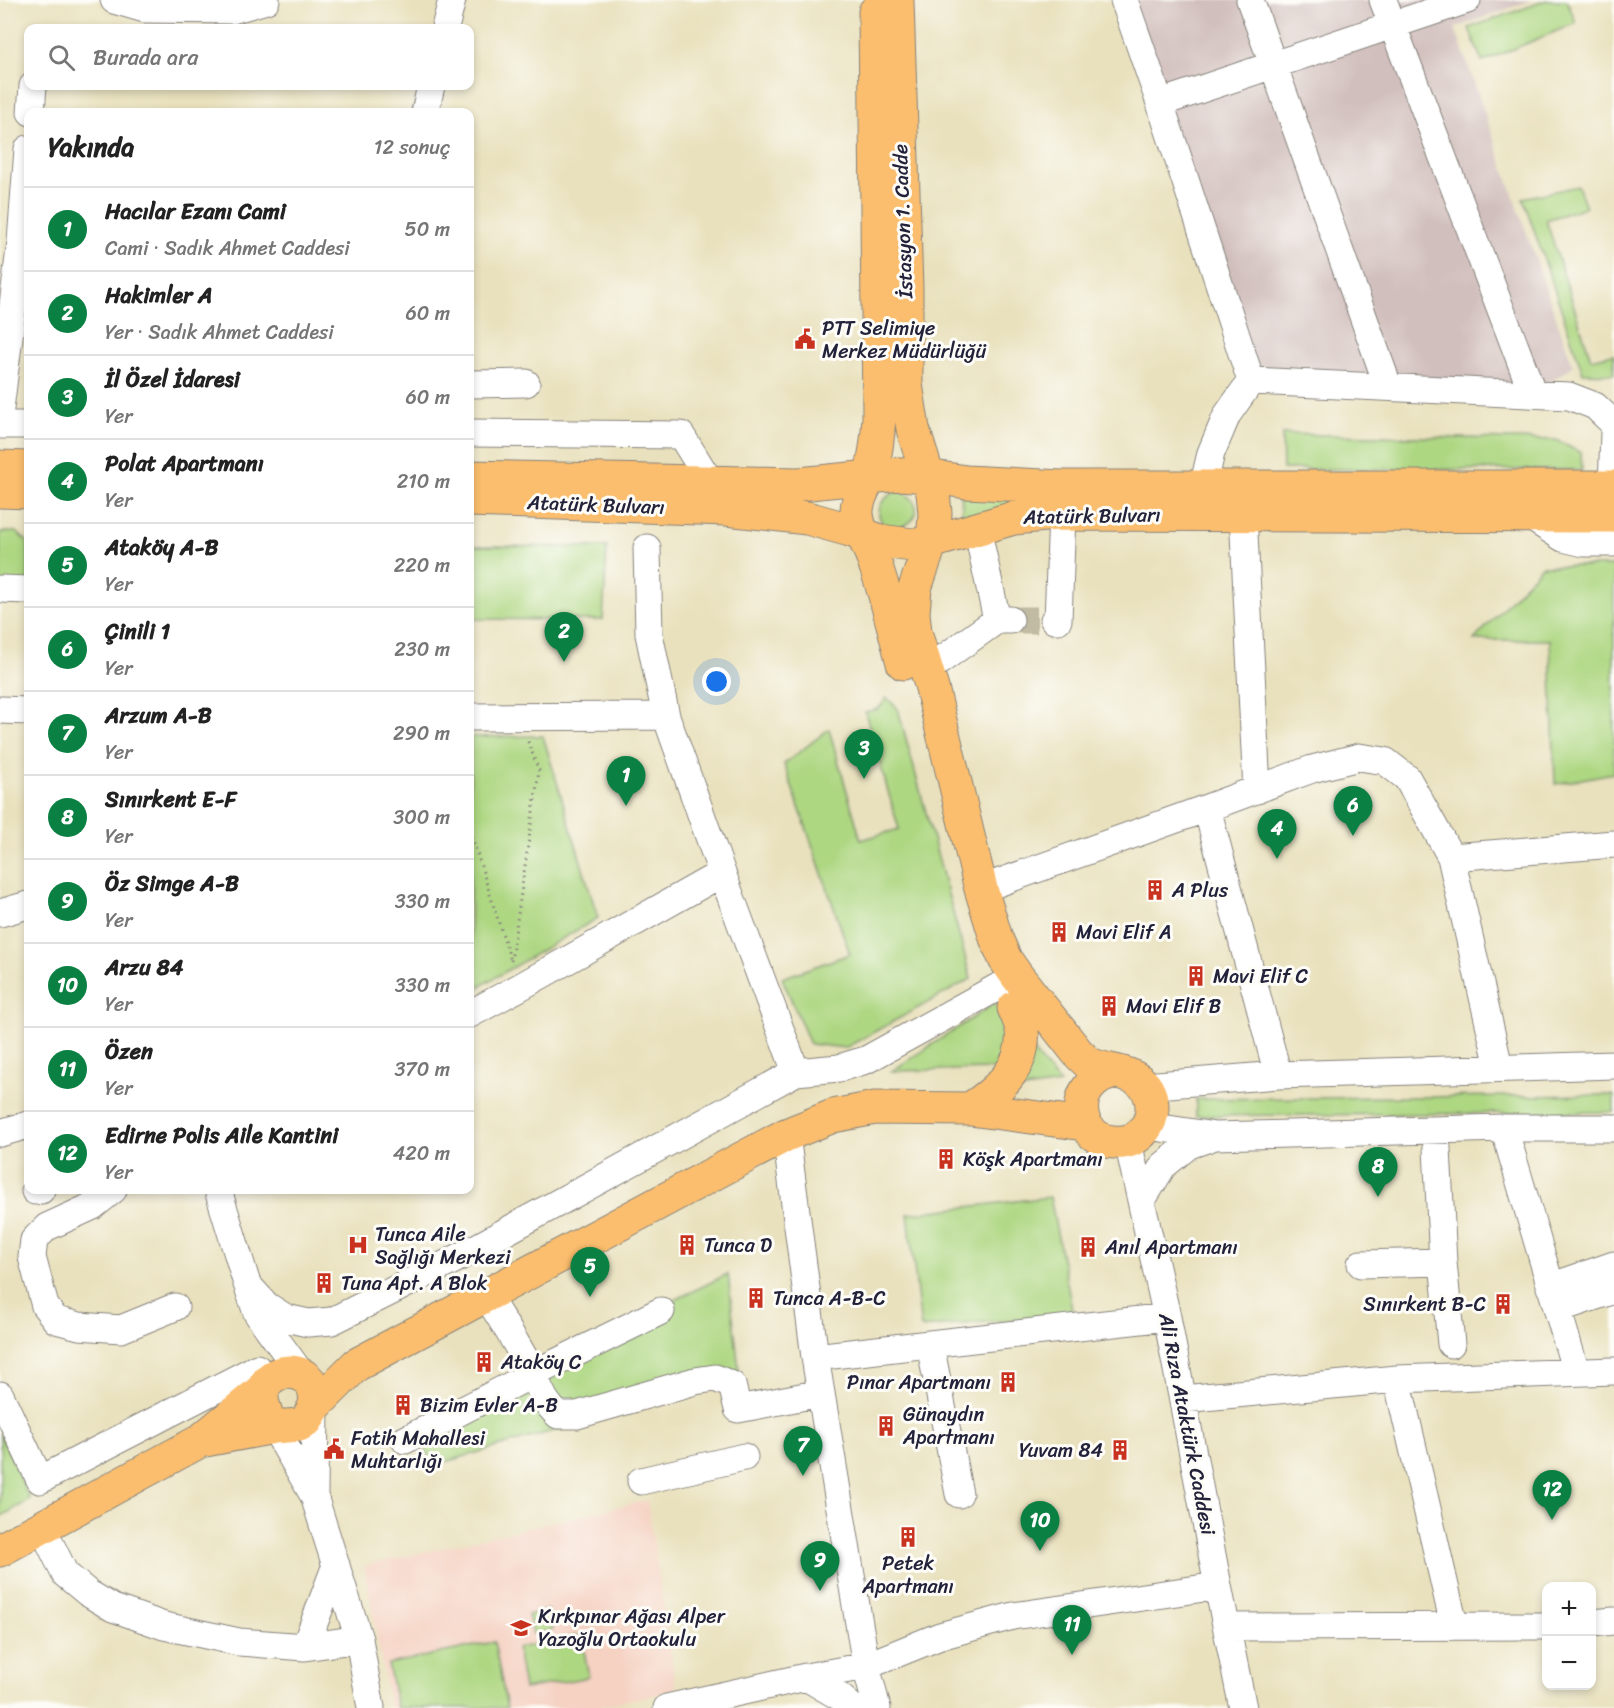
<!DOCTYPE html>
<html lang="tr">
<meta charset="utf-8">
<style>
:root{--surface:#fff;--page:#f6f6f6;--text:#222;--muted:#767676;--line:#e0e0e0;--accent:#0b8043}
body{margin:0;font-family:Sriracha,sans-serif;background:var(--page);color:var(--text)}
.controls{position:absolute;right:18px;bottom:18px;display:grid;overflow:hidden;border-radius:12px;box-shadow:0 3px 9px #0003}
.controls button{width:54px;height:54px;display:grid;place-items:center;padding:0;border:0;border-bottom:2px solid var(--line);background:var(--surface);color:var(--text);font:30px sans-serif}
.you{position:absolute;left:717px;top:682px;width:21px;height:21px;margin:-15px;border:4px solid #fff;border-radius:50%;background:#1a73e8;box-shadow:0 0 0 9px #1a73e833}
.badge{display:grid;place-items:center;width:39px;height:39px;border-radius:50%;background:var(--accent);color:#fff;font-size:20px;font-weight:700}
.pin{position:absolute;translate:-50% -50px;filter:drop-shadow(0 2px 3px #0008)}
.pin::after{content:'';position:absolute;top:32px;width:21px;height:18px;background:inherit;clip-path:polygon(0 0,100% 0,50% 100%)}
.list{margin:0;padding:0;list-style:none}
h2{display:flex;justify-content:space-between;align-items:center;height:78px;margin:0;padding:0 24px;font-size:26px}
h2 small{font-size:20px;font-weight:400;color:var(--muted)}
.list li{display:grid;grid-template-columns:39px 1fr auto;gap:18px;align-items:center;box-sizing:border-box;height:84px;padding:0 24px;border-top:2px solid var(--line)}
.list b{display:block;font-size:22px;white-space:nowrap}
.list p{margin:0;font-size:20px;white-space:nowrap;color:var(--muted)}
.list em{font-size:20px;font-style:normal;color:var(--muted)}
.icon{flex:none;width:33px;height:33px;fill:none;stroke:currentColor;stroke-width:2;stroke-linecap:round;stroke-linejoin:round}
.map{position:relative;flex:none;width:1614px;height:1708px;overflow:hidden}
.search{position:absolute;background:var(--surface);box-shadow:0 3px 9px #0003;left:24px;top:24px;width:450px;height:66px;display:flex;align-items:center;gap:15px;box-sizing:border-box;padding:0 21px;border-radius:12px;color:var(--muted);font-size:22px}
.panel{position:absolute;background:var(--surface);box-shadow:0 3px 9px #0003;left:24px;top:108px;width:450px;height:1086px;border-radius:12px}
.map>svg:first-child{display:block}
.built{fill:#f5d2c2}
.industrial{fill:#d1bfbd}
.green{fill:#aed782;stroke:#687c5e;stroke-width:1.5}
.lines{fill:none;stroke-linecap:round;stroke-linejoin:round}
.minor-tunnel{stroke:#c1bba3;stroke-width:27;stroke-dasharray:27 14;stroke-linecap:butt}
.minor-casing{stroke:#86827c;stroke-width:29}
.major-casing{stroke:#86827c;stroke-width:35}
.path{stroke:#86827c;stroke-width:3;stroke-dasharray:1.5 4.5;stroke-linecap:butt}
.minor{stroke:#fff;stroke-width:27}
.major{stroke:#fbbe6e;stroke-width:33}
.labels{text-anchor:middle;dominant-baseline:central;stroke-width:6;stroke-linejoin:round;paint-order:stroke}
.street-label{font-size:20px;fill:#22223b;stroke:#fdfcf7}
.poi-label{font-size:20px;fill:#22223b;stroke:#fdfcf7;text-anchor:start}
</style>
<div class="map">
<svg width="1614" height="1708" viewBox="0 0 1614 1708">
<rect width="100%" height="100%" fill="#fdfcf7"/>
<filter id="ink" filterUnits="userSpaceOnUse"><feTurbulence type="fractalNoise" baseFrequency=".0167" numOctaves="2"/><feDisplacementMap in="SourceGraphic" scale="12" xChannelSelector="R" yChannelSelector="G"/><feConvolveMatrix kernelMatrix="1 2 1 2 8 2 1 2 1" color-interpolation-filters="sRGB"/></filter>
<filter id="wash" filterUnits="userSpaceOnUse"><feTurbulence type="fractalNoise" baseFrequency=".008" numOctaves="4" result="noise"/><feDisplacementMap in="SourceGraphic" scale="24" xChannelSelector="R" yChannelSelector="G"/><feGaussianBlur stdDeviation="1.35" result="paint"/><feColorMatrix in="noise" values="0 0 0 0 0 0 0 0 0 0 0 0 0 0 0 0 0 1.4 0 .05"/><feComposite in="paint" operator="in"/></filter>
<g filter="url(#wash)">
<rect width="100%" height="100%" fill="#e9e1bd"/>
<path class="built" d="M647,1500L676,1690L592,1708H390L364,1566Z"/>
<path class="industrial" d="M1124,0H1532L1455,28L1573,366L1533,394L1251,381Z"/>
<path class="green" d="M1547,0H1567L1576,23L1482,62L1469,28Z
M1578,186L1586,207L1546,220L1591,359L1614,354V374L1583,373L1523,198Z
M1282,434L1556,440L1581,453L1582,470L1283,469Z
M897,491C931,500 916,536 883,524C873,510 883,497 897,491Z
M961,494L1036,498L963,521Z
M0,532H16L28,542V594L0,593Z
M470,546L607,547L603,620L470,619Z
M1542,566H1614V773L1555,784L1550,640H1474Z
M887,698L898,709L971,979L845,1048L810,1044L782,978L850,954L784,764L829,729L861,840L899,829L865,712L878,709Z
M543,736L598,918L470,992V737Z
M995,1003C1020,1026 1006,1042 996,1069L892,1071Z
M1032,1050L1060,1084L1017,1090Z
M1614,1095V1112L1196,1116V1099Z
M1050,1197L1073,1314L921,1328L908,1214Z
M728,1274L740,1378L434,1465L414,1428Z
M0,1433L30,1500L0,1517Z
M548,1610L553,1630L533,1634L528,1615Z
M581,1635L589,1677L524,1689L517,1648Z
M494,1642L507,1708H397L388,1664Z"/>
</g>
<g filter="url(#ink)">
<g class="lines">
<path class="minor-tunnel" d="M1010,620H1054"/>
<g class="minor-casing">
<path id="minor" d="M114,0L145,9L232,10L266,0
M1124,0L1160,103L1251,381
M1250,0L1388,386
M1383,0L1533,394
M445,28L452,0
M1160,103L1467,0
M31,112L33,86
M425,112L431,86
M1251,381L1569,396L1595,406L1614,424
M470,384L526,383
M0,409L21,241L28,149
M0,425H28
M470,433L681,435L710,482
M1203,487L1211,453L1227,415L1251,381
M1612,487L1614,433
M1243,514L1257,790
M1529,516L1563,538L1584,543H1614
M977,528L997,620
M647,548L649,634L666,716L722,873L796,1072
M0,589L28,590
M1054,620H1058L1062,514
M927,670L997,620H1010
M0,710L28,711
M470,717L666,716
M1207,808L1278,1075
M1451,857L1614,844
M981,889L1207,808L1312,769L1359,757L1385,761L1407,778L1451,857L1499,1067
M0,913L28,905
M470,1014L520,987L722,873
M1145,1086L1278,1075L1614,1065
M1148,1126L1215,1136L1504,1128H1614
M1504,1128L1576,1372
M1436,1130L1443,1262L1451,1344
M0,1133L28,1125
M786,1135L815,1357L866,1666L877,1708
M1128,1142L1167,1317L1218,1586L1243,1708
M113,1190L93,1206L47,1227L34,1240L32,1257L45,1306L56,1320L79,1326L121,1329L175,1307
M218,1190L247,1284L257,1313L302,1375
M35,1191L41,1190
M1142,1200L1163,1166L1189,1145L1215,1136
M1361,1264L1443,1262
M247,1284L267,1306L286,1318L308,1323L332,1321L454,1260L796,1072L839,1068L866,1060L998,987
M1550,1287L1614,1265
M486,1295C502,1320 518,1345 532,1372C541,1390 542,1400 558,1415H577L695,1381L715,1378L732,1385L738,1409L821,1393
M1558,1309L1614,1290
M930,1344L959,1494
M815,1357L1167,1317
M1397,1379L1454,1625
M0,1395L40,1480L257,1368
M1183,1399L1397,1379L1614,1371
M274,1427L314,1496L359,1639L371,1708
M405,1440L533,1374L661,1311
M641,1481L744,1457
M314,1495L315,1406
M42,1527L65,1574L88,1593L113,1608L164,1626L239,1642L305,1647L359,1639
M1592,1623L1614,1621
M1227,1627L1546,1626
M305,1647L336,1565
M806,1677L840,1697L853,1708
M667,1708L806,1677L866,1666L940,1636L1013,1616L1218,1586"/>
</g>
<g class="major-casing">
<path id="major" d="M897,0L906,289V384L913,429L933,493L935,513L934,529L931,542L915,588L913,613L915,632L932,688L981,889L996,938L1005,959L1017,976L1077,1052C1081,1056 1085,1061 1090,1064C1107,1072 1132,1070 1145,1086C1152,1095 1154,1109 1150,1120C1145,1132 1135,1141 1123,1142C1074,1147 1065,1082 1115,1072
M875,12L879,416C878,436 876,456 870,475C865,488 856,499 857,514C858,531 869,545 874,561C886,594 894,629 903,663
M0,467L28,468
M470,477L799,484L900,474L927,476L966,482L1063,487H1614
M0,491L28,492
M470,500L726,509L807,518L850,530L880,541L913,545L931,542L1014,518L1056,514L1614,516
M970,1109C998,1091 1026,1066 1022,1030C1021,1023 1017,1015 1014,1008
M265,1410C246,1366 322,1355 315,1406
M200,1441L274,1427L299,1425L307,1420L315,1406L356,1365L786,1135L833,1116L875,1108L970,1109L1085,1124
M0,1550L200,1441L262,1390"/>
</g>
<path class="path" d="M470,831L511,961
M511,961L539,771L527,739"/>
<use href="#minor" class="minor"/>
<use href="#major" class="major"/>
</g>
</g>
<defs>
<g id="civic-bare" transform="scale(1.62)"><path d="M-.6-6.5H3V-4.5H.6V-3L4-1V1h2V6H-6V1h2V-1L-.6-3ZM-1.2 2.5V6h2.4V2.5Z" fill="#c8321e" stroke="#fdfcf7" stroke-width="2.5" paint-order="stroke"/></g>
<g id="building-bare" transform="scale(1.62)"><path d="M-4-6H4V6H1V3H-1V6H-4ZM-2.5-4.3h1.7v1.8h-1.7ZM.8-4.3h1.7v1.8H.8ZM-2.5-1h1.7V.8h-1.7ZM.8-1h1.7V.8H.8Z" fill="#c8321e" stroke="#fdfcf7" stroke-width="2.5" paint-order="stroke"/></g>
<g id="hospital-bare" transform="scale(1.62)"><path d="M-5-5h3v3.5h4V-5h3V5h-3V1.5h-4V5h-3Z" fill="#c8321e" stroke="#fdfcf7" stroke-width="2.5" paint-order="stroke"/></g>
<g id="school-bare" transform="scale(1.62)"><path d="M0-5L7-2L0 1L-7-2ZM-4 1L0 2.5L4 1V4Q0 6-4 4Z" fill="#c8321e" stroke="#fdfcf7" stroke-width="2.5" paint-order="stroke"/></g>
</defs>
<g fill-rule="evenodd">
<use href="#civic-bare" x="805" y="339"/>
<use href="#building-bare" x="1155" y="890"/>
<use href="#building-bare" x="1059" y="932"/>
<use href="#building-bare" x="1196" y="976"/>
<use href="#building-bare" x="1109" y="1006"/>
<use href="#building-bare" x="946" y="1159"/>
<use href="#hospital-bare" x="358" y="1245"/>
<use href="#building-bare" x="687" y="1245"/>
<use href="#building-bare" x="1088" y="1247"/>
<use href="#building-bare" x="324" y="1283"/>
<use href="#building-bare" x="756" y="1298"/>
<use href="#building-bare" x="1503" y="1304"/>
<use href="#building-bare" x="484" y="1362"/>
<use href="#building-bare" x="1008" y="1382"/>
<use href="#building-bare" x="403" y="1405"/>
<use href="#building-bare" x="886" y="1426"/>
<use href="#civic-bare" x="334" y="1449"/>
<use href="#building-bare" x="1120" y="1450"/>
<use href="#building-bare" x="908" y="1537"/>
<use href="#school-bare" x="521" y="1628"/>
</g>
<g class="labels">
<g class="street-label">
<text transform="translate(903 221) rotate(-92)">İstasyon 1. Cadde</text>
<text transform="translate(596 505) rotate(2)">Atatürk Bulvarı</text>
<text transform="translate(1092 516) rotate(-1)">Atatürk Bulvarı</text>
<text transform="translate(1187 1424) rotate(79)">Ali Rıza Ataktürk Caddesi</text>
</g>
<g class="poi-label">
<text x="822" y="328">PTT Selimiye<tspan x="822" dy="23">Merkez Müdürlüğü</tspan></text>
<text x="1172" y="890">A Plus</text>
<text x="1076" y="932">Mavi Elif A</text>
<text x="1213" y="976">Mavi Elif C</text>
<text x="1126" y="1006">Mavi Elif B</text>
<text x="963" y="1159">Köşk Apartmanı</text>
<text x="375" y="1234">Tunca Aile<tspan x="375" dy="23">Sağlığı Merkezi</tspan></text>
<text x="704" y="1245">Tunca D</text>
<text x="1105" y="1247">Anıl Apartmanı</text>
<text x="341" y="1283">Tuna Apt. A Blok</text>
<text x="773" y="1298">Tunca A-B-C</text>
<text x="1486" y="1304" text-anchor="end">Sınırkent B-C</text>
<text x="501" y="1362">Ataköy C</text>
<text x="991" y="1382" text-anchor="end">Pınar Apartmanı</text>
<text x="420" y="1405">Bizim Evler A-B</text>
<text x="903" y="1414">Günaydın<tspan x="903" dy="23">Apartmanı</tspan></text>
<text x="351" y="1438">Fatih Mahallesi<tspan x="351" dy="23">Muhtarlığı</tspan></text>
<text x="1103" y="1450" text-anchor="end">Yuvam 84</text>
<text x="908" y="1563" text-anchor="middle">Petek<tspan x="908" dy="23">Apartmanı</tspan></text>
<text x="538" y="1616">Kırkpınar Ağası Alper<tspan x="538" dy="23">Yazoğlu Ortaokulu</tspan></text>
</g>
</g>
</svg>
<div class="controls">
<button>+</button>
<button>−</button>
</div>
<div class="you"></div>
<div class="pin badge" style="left:626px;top:806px">1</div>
<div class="pin badge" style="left:564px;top:662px">2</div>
<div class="pin badge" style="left:864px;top:779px">3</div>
<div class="pin badge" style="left:1277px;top:859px">4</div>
<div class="pin badge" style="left:590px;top:1297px">5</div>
<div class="pin badge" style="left:1353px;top:836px">6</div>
<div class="pin badge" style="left:803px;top:1476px">7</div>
<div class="pin badge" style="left:1378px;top:1197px">8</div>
<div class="pin badge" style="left:820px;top:1591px">9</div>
<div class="pin badge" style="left:1040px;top:1551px">10</div>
<div class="pin badge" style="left:1072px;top:1655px">11</div>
<div class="pin badge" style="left:1552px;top:1520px">12</div>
<div class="search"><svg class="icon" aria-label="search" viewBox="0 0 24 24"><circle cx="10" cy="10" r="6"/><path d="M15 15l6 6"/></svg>Burada ara</div>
<section class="panel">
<h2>Yakında<small>12 sonuç</small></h2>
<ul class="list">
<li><span class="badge">1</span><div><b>Hacılar Ezanı Cami</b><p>Cami · Sadık Ahmet Caddesi</p></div><em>50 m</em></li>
<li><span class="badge">2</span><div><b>Hakimler A</b><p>Yer · Sadık Ahmet Caddesi</p></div><em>60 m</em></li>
<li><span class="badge">3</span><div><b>İl Özel İdaresi</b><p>Yer</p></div><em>60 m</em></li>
<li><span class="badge">4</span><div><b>Polat Apartmanı</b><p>Yer</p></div><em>210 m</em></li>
<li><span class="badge">5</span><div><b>Ataköy A-B</b><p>Yer</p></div><em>220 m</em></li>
<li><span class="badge">6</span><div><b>Çinili 1</b><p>Yer</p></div><em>230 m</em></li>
<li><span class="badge">7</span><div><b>Arzum A-B</b><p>Yer</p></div><em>290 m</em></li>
<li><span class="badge">8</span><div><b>Sınırkent E-F</b><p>Yer</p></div><em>300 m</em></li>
<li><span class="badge">9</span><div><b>Öz Simge A-B</b><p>Yer</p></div><em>330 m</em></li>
<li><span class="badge">10</span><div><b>Arzu 84</b><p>Yer</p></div><em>330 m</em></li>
<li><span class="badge">11</span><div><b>Özen</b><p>Yer</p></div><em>370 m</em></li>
<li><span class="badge">12</span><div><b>Edirne Polis Aile Kantini</b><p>Yer</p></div><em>420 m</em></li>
</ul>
</section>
</div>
